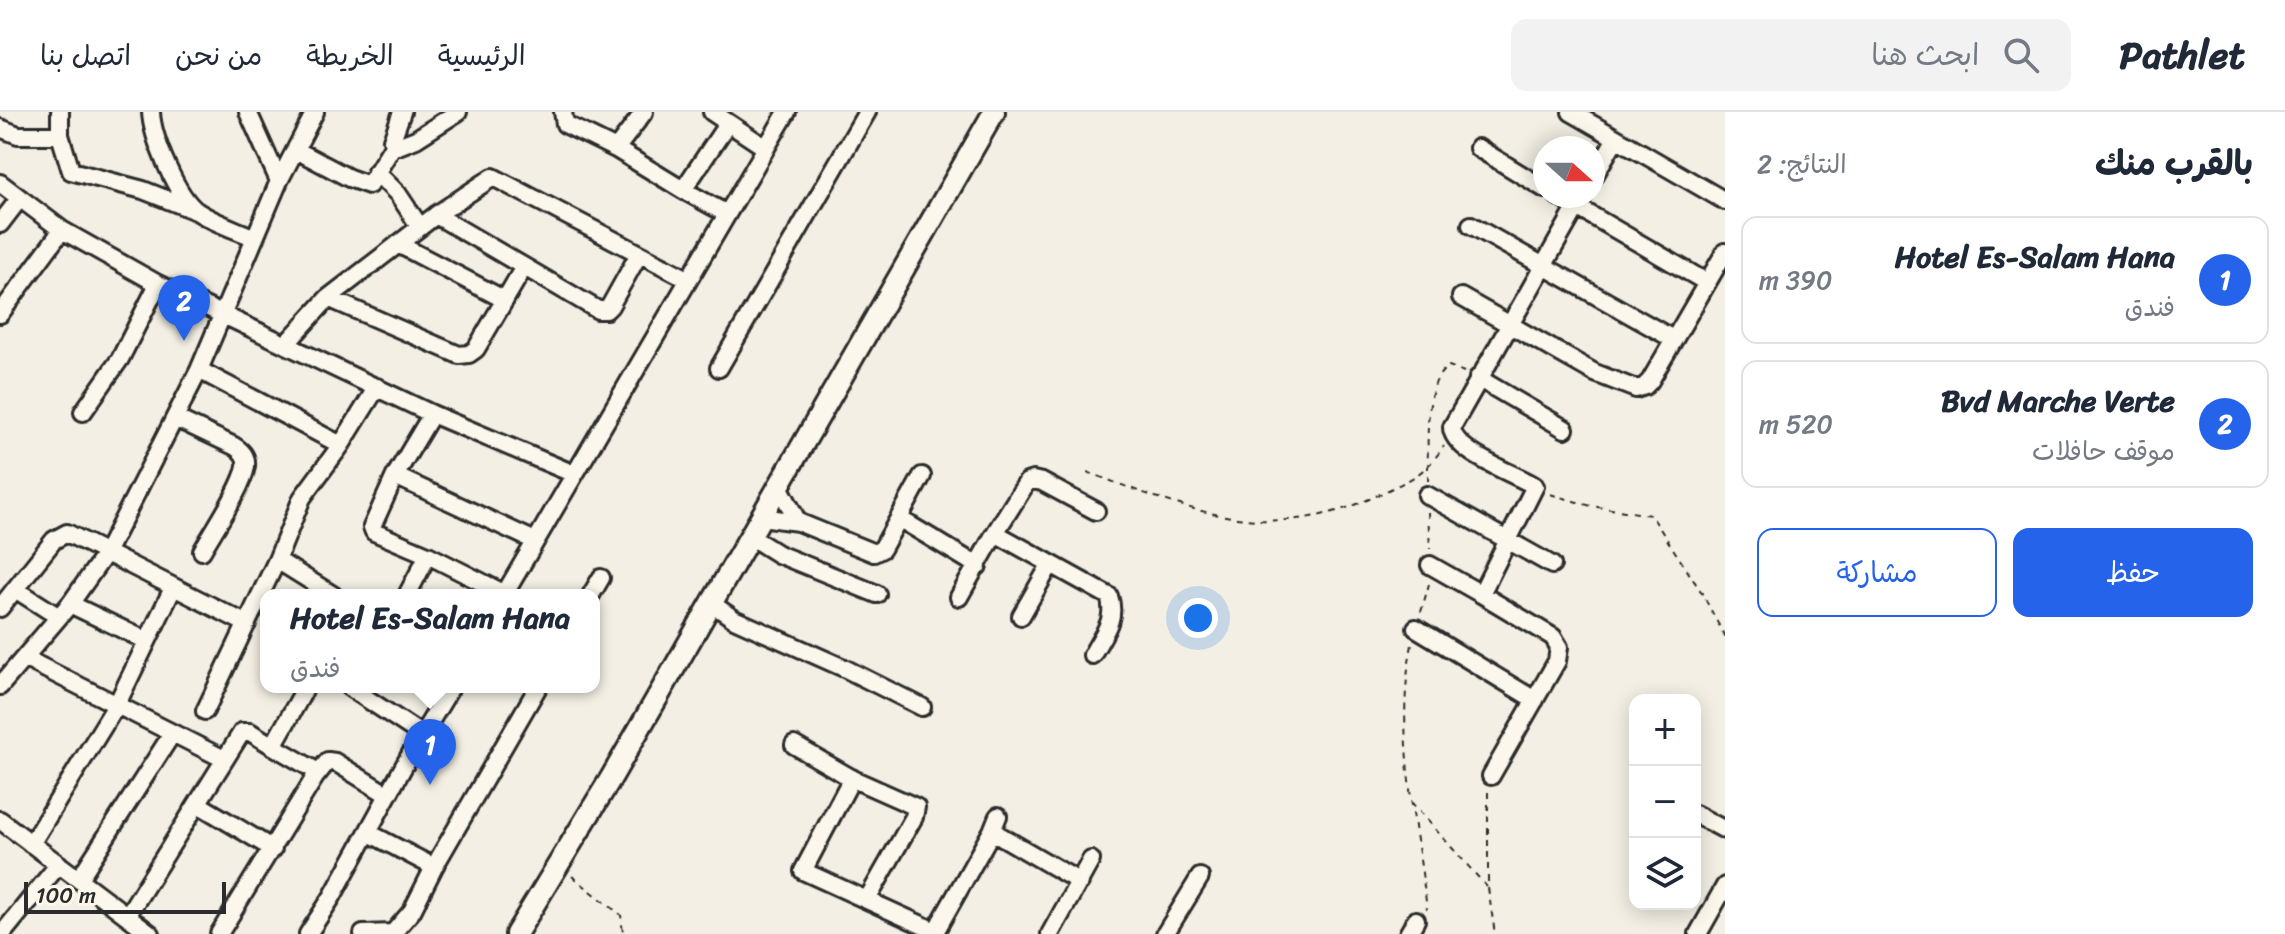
<!DOCTYPE html>
<html lang="ar">
<meta charset="utf-8">
<style>
:root{--surface:#fff;--page:#f2f2f3;--text:#1f2937;--muted:#747a83;--line:#e0e1e3;--accent:#2563eb}
body{margin:0;font-family:Sriracha,"Playpen Sans Arabic",sans-serif;background:var(--page);color:var(--text);direction:rtl}
.controls{position:absolute;right:24px;bottom:24px;display:grid;overflow:hidden;border-radius:16px;box-shadow:0 4px 20px #0003}
.controls button{width:72px;height:72px;display:grid;place-items:center;padding:0;border:0;border-bottom:2px solid var(--line);background:var(--surface);color:var(--text);font:40px sans-serif}
.compass{position:absolute;left:1533px;top:24px;width:72px;height:72px;border-radius:50%;background:var(--surface);box-shadow:0 4px 20px #0003;rotate:111deg}
.scale{position:absolute;left:24px;bottom:20px;width:202px;box-sizing:border-box;padding-left:8px;border:4px solid #2b2b2b;border-top:0;font-size:22px;line-height:28px;white-space:nowrap;color:#2b2b2b;-webkit-text-stroke:6px #fbf7ec;paint-order:stroke}
.you{position:absolute;left:1198px;top:506px;width:28px;height:28px;margin:-20px;border:6px solid #fff;border-radius:50%;background:#1a73e8;box-shadow:0 0 0 12px #1a73e833}
.badge{display:grid;place-items:center;width:52px;height:52px;border-radius:50%;background:var(--accent);color:#fff;font-size:26px;font-weight:700}
.pin{position:absolute;translate:-50% -66px;filter:drop-shadow(0 2px 4px #0008)}
.pin::after{content:'';position:absolute;top:42px;width:28px;height:24px;background:inherit;clip-path:polygon(0 0,100% 0,50% 100%)}
.popup{position:absolute;left:260px;top:477px;width:340px;height:104px;box-sizing:border-box;display:grid;place-content:center;border-radius:16px;background:var(--surface);filter:drop-shadow(0 2px 6px #0005);font-size:26px;white-space:nowrap;color:var(--muted)}
.popup b{font-size:30px;color:var(--text)}
.popup::after{content:'';position:absolute;left:50%;top:100%;margin-left:-16px;border:16px solid transparent;border-top-color:var(--surface)}
.list{margin:0;padding:0;list-style:none}
h2{display:flex;justify-content:space-between;align-items:center;height:104px;margin:0;padding:0 32px;font-size:34px}
h2 small{font-size:26px;font-weight:400;color:var(--muted)}
.list li{display:grid;grid-template-columns:52px 1fr auto;gap:24px;align-items:center;box-sizing:border-box;height:128px;margin:0 16px 16px;padding:0 16px;border:2px solid var(--line);border-radius:16px}
.list b{display:block;font-size:30px;white-space:nowrap}
.list p{margin:0;font-size:26px;white-space:nowrap;color:var(--muted)}
.list em{font-size:26px;font-style:normal;color:var(--muted)}
.actions{display:flex;gap:16px;padding:24px 32px}
.actions a{flex:1;padding:18px 0;border:2px solid var(--accent);border-radius:16px;text-align:center;font-size:28px;color:var(--accent)}
.actions .main{background:var(--accent);color:#fff}
.icon{flex:none;width:44px;height:44px;fill:none;stroke:currentColor;stroke-width:2;stroke-linecap:round;stroke-linejoin:round}
.map{position:relative;flex:none;width:1725px;height:822px;overflow:hidden;direction:ltr}
header{display:flex;align-items:center;gap:48px;box-sizing:border-box;height:112px;padding:0 40px;background:var(--surface);border-bottom:2px solid var(--line)}
header strong{font-size:38px}
nav{display:flex;gap:44px;margin-inline-start:auto;font-size:28px}
.search{width:560px;height:72px;background:var(--page);display:flex;align-items:center;gap:20px;box-sizing:border-box;padding:0 28px;border-radius:16px;color:var(--muted);font-size:30px}
main{display:flex}
aside{flex:1;background:var(--surface)}
.map>svg:first-child{display:block}
.lines{fill:none;stroke-linecap:round;stroke-linejoin:round}
.minor-casing{stroke:#2b2b2b;stroke-width:22}
.major-casing{stroke:#2b2b2b;stroke-width:26}
.path{stroke:#2b2b2b;stroke-width:2;stroke-dasharray:6 6;stroke-linecap:butt}
.minor{stroke:#fbf7ec;stroke-width:16}
.major{stroke:#fbf7ec;stroke-width:20}
</style>
<header>
<strong>Pathlet</strong>
<div class="search"><svg class="icon" aria-label="search" viewBox="0 0 24 24"><circle cx="10" cy="10" r="6"/><path d="M15 15l6 6"/></svg>ابحث هنا</div>
<nav><a>الرئيسية</a><a>الخريطة</a><a>من نحن</a><a>اتصل بنا</a></nav>
</header>
<main>
<aside>
<h2>بالقرب منك<small>النتائج: 2</small></h2>
<ul class="list">
<li><span class="badge">1</span><div><b>Hotel Es-Salam Hana</b><p>فندق</p></div><em>390 m</em></li>
<li><span class="badge">2</span><div><b>Bvd Marche Verte</b><p>موقف حافلات</p></div><em>520 m</em></li>
</ul>
<div class="actions"><a class="main">حفظ</a><a>مشاركة</a></div>
</aside>
<div class="map">
<svg width="1725" height="822" viewBox="0 0 1725 822">
<rect width="100%" height="100%" fill="#f3efe4"/>
<filter id="ink" filterUnits="userSpaceOnUse"><feTurbulence type="fractalNoise" baseFrequency=".0125" numOctaves="2"/><feDisplacementMap in="SourceGraphic" scale="16" xChannelSelector="R" yChannelSelector="G"/><feConvolveMatrix kernelMatrix="1 2 1 2 8 2 1 2 1" color-interpolation-filters="sRGB"/></filter>
<g filter="url(#ink)">
<g class="lines">
<g class="minor-casing">
<path id="minor" d="M60,0V23L71,59L143,78L196,99
M151,0C152,25 177,86 198,100C215,111 237,118 255,126
M248,0L279,69
M402,0L392,28L398,34L416,27L458,0
M563,0L565,12L616,37L644,0
M712,0L766,36
M1571,0L1725,89
M0,16L18,23H60
M1478,36L1545,77
M616,37L683,78L728,11
M296,38L349,66L369,73L394,32
M376,60L398,82L420,115
M1593,66L1616,26
M0,71L62,118L158,172L432,302L574,362
M683,78L727,102
M1558,84L1706,170
M436,103L598,198H606L610,194L639,142
M0,112L20,86
M1471,113L1673,227
M398,132L505,188
M1461,185L1595,261L1636,277L1645,274L1650,269L1725,140
M328,186L436,103L493,65L688,167
M0,202L62,118
M286,232L328,186L459,243L469,242L476,237L524,155
M719,256L867,0
M199,258L341,333
M1478,266L1565,317
M83,300L120,247L158,172
M432,302L395,364L372,415L374,420L428,443L505,482
M175,306L234,334C242,339 247,344 246,354C243,375 213,419 202,439
M395,364L535,429
M779,374L798,410
M1427,383L1552,453
M761,405L798,410L874,441L882,437L922,364
M900,407L978,454
M995,421L1109,484C1117,508 1103,522 1092,543
M751,425L778,442L877,482
M1430,453L1481,482
M15,477L59,505
M333,483L277,448L302,386L341,333L377,275
M407,483L428,443
M504,483L787,0
M591,483L601,466
M959,485L995,421L1027,370L1033,368L1042,370L1096,399
M711,491L734,507L844,556L922,595
M70,492L147,529
M0,496L54,428L67,421L247,512
M1021,504L1050,453
M1416,516L1535,588
M26,547L224,647
M0,574L70,492L106,441L199,258L279,69L315,0
M306,575L273,634L318,660
M349,575L422,623
M205,599L277,448
M794,633L853,667L916,695L914,705L868,786
M1491,664L1557,549L1559,535L1553,525L1481,482L1535,374C1514,361 1452,340 1452,315L1583,84
M852,666L803,759L935,819
M198,692L273,737
M1695,702L1725,718
M0,708L151,822
M992,719L1080,770
M369,721L434,755
M31,732L117,592L173,476
M79,767L172,622
M127,804L242,620H250L273,634
M2,822L59,752
M219,822L315,665L328,649L335,650L388,683
M308,822L332,785L410,643L451,575
M363,822L393,821L412,799L434,755L538,575
M934,822L992,719L998,704
M1050,822L1091,748
M1165,822L1200,765
M1408,822L1416,808
M1698,822L1725,774"/>
</g>
<g class="major-casing">
<path id="major" d="M516,822L611,666L994,0"/>
</g>
<path class="path" d="M1087,360C1192,399 1274,435 1382,381C1413,366 1424,363 1444,334
M1428,369C1429,341 1421,270 1449,254L1464,260
M1550,382L1591,394L1651,403L1702,481L1725,525
M1428,400L1430,437
M1421,500L1429,472
M1412,533C1394,621 1416,710 1427,797
M1488,680V776L1495,822
M1411,690L1487,775
M572,764L621,803L623,822"/>
<use href="#minor" class="minor"/>
<use href="#major" class="major"/>
</g>
</g>
</svg>
<div class="controls">
<button>+</button>
<button>−</button>
<button><svg class="icon" aria-label="layers" viewBox="0 0 24 24"><path d="M12 4l9 5-9 5-9-5zM3 14l9 5 9-5"/></svg></button>
</div>
<svg class="compass" viewBox="-18 -18 36 36"><path d="M0-13l5 13h-10z" fill="#e53935"/><path d="M0 13l5-13h-10z" fill="#747a83"/></svg>
<div class="scale">100 m</div>
<div class="you"></div>
<div class="pin badge" style="left:430px;top:673px">1</div>
<div class="popup"><b>Hotel Es-Salam Hana</b>فندق</div>
<div class="pin badge" style="left:184px;top:229px">2</div>
</div>
</main>
